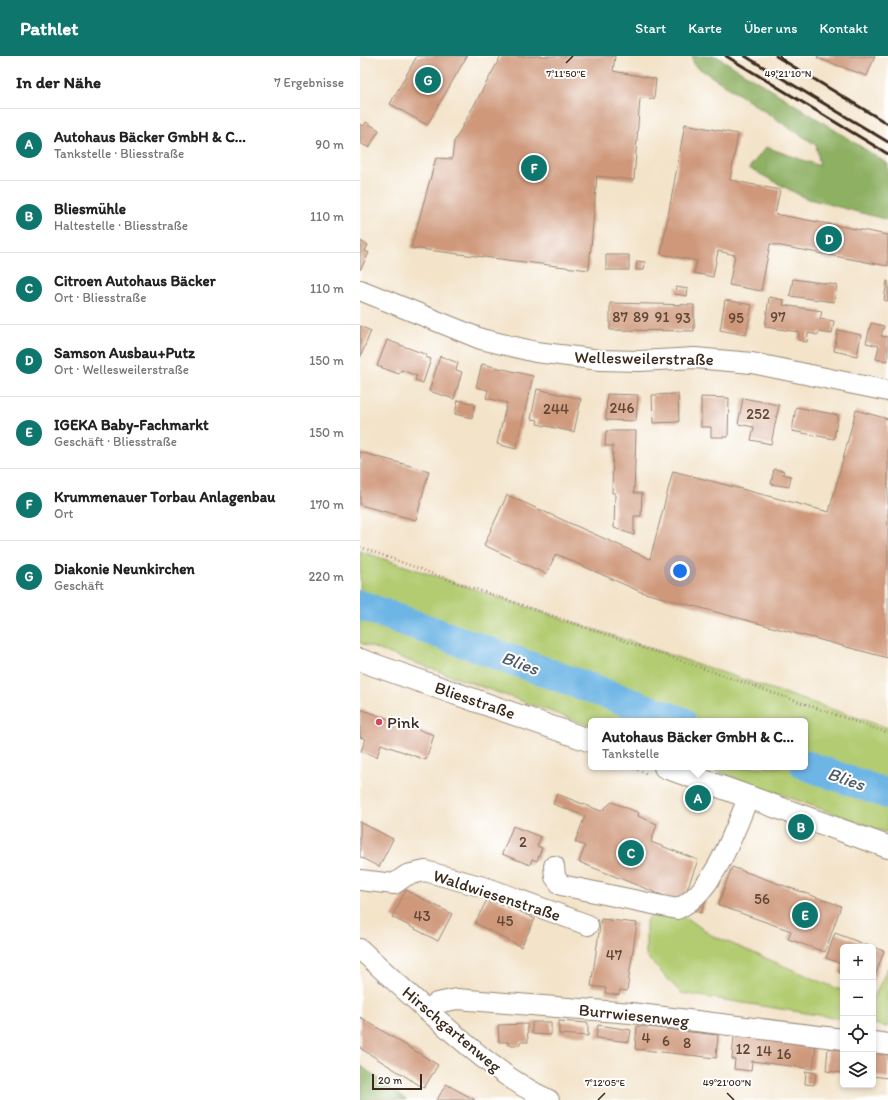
<!DOCTYPE html>
<html lang="de">
<meta charset="utf-8">
<style>
:root{--surface:#fff;--page:#f2f2f2;--text:#222;--muted:#767676;--line:#e0e0e0;--accent:#0f766e}
body{margin:0;font-family:Itim,sans-serif;background:var(--page);color:var(--text)}
.controls{position:absolute;right:12px;bottom:12px;display:grid;overflow:hidden;border-radius:6px;box-shadow:0 2px 6px #0003}
.controls button{width:36px;height:36px;display:grid;place-items:center;padding:0;border:0;border-bottom:1px solid var(--line);background:var(--surface);color:var(--text);font:20px sans-serif}
.scale{position:absolute;left:12px;bottom:10px;width:50px;box-sizing:border-box;padding-left:4px;border:2px solid #3b2a1e;border-top:0;font-size:11px;line-height:14px;white-space:nowrap;color:#3b2a1e;-webkit-text-stroke:3px #fff;paint-order:stroke}
.you{position:absolute;left:320px;top:515px;width:14px;height:14px;margin:-10px;border:3px solid #fff;border-radius:50%;background:#1a73e8;box-shadow:0 0 0 6px #1a73e833}
.badge{display:grid;place-items:center;width:26px;height:26px;border-radius:50%;background:var(--accent);color:#fff;font-size:13px;font-weight:700}
.pin{position:absolute;translate:-50% -50%;border:2px solid #fff;box-shadow:0 1px 4px #0006}
.popup{position:absolute;left:228px;top:662px;width:220px;height:52px;box-sizing:border-box;display:grid;place-content:center;border-radius:6px;background:var(--surface);filter:drop-shadow(0 1px 3px #0005);font-size:13px;white-space:nowrap;color:var(--muted)}
.popup b{font-size:15px;color:var(--text)}
.popup::after{content:'';position:absolute;left:50%;top:100%;margin-left:-8px;border:8px solid transparent;border-top-color:var(--surface)}
.list{margin:0;padding:0;list-style:none}
h2{display:flex;justify-content:space-between;align-items:center;height:52px;margin:0;padding:0 16px;font-size:17px}
h2 small{font-size:13px;font-weight:400;color:var(--muted)}
.list li{display:grid;grid-template-columns:26px 1fr auto;gap:12px;align-items:center;box-sizing:border-box;height:72px;padding:0 16px;border-top:1px solid var(--line)}
.list b{display:block;font-size:15px;white-space:nowrap}
.list p{margin:0;font-size:13px;white-space:nowrap;color:var(--muted)}
.list em{font-size:13px;font-style:normal;color:var(--muted)}
.icon{flex:none;width:22px;height:22px;fill:none;stroke:currentColor;stroke-width:2;stroke-linecap:round;stroke-linejoin:round}
.map{position:relative;flex:none;width:528px;height:1044px;overflow:hidden}
header{display:flex;align-items:center;gap:24px;box-sizing:border-box;height:56px;padding:0 20px;background:var(--accent);color:#fff}
header strong{font-size:19px}
nav{display:flex;gap:22px;margin-inline-start:auto;font-size:14px}
main{display:flex}
aside{flex:1;background:var(--surface)}
.map>svg:first-child{display:block}
.green{fill:#b3cc72;stroke:#777b48}
.forest{fill:#8eb064;stroke:#646d41}
.lines{fill:none;stroke-linecap:round;stroke-linejoin:round}
.river{stroke:#6db5e5;stroke-width:30}
.building{fill:#cf987a}
.minor-casing{stroke:#978674;stroke-width:22}
.major-casing{stroke:#978674;stroke-width:24}
.path{stroke:#978674;stroke-width:2.5;stroke-dasharray:1 3;stroke-linecap:butt}
.minor{stroke:#fff;stroke-width:20}
.major{stroke:#fff;stroke-width:22}
.rail{stroke:#3b2a1e;stroke-width:3}
.ticks{fill:none;stroke:#3b2a1e;stroke-width:1.5}
.poi-dot{fill:#d1495b;stroke:#fff;stroke-width:1.5}
.labels{text-anchor:middle;dominant-baseline:central;stroke-width:4;stroke-linejoin:round;paint-order:stroke}
.number-label{font-size:15px;fill:#604635}
.street-label{font-size:17px;fill:#3b2a1e;stroke:#fff}
.poi-label{font-size:17px;fill:#3b2a1e;stroke:#fff;text-anchor:start}
.water-label{font-size:18px;font-style:italic;fill:#4c5b64;stroke:#fff}
.ticks-label{font-size:10px;text-anchor:middle;fill:#3b2a1e;stroke:#fff;stroke-width:4;stroke-linejoin:round;paint-order:stroke}
</style>
<header>
<strong>Pathlet</strong>
<nav><a>Start</a><a>Karte</a><a>Über uns</a><a>Kontakt</a></nav>
</header>
<main>
<aside>
<h2>In der Nähe<small>7 Ergebnisse</small></h2>
<ul class="list">
<li><span class="badge">A</span><div><b>Autohaus Bäcker GmbH &amp; C...</b><p>Tankstelle · Bliesstraße</p></div><em>90 m</em></li>
<li><span class="badge">B</span><div><b>Bliesmühle</b><p>Haltestelle · Bliesstraße</p></div><em>110 m</em></li>
<li><span class="badge">C</span><div><b>Citroen Autohaus Bäcker</b><p>Ort · Bliesstraße</p></div><em>110 m</em></li>
<li><span class="badge">D</span><div><b>Samson Ausbau+Putz</b><p>Ort · Wellesweilerstraße</p></div><em>150 m</em></li>
<li><span class="badge">E</span><div><b>IGEKA Baby-Fachmarkt</b><p>Geschäft · Bliesstraße</p></div><em>150 m</em></li>
<li><span class="badge">F</span><div><b>Krummenauer Torbau Anlagenbau</b><p>Ort</p></div><em>170 m</em></li>
<li><span class="badge">G</span><div><b>Diakonie Neunkirchen</b><p>Geschäft</p></div><em>220 m</em></li>
</ul>
</aside>
<div class="map">
<svg width="528" height="1044" viewBox="0 0 528 1044">
<rect width="100%" height="100%" fill="#fff"/>
<filter id="ink" filterUnits="userSpaceOnUse"><feTurbulence type="fractalNoise" baseFrequency=".025" numOctaves="2"/><feDisplacementMap in="SourceGraphic" scale="8" xChannelSelector="R" yChannelSelector="G"/><feConvolveMatrix kernelMatrix="1 2 1 2 8 2 1 2 1" color-interpolation-filters="sRGB"/></filter>
<filter id="wash" filterUnits="userSpaceOnUse"><feTurbulence type="fractalNoise" baseFrequency=".012" numOctaves="4" result="noise"/><feDisplacementMap in="SourceGraphic" scale="16" xChannelSelector="R" yChannelSelector="G"/><feGaussianBlur stdDeviation="0.9" result="paint"/><feColorMatrix in="noise" values="0 0 0 0 0 0 0 0 0 0 0 0 0 0 0 0 0 1.4 0 .05"/><feComposite in="paint" operator="in"/></filter>
<g filter="url(#wash)">
<rect width="100%" height="100%" fill="#f3e3c9"/>
<path class="green" d="M0,495L528,672V777L345,711H445V665H231V670L0,587Z
M294,856L323,859L351,879L483,935V963L321,937L286,900V865Z
M528,911V971L513,968V940L515,939Z"/>
<path class="forest" d="M332,0H356L423,41L528,108V164L445,142L389,112L406,91L460,110L456,89L334,9Z
M0,1009L46,1044H0Z"/>
<g class="lines">
<path class="river" d="M0,549L321,665
M445,709L528,738"/>
</g>
<g id="blocks">
<path class="building" d="M57,0H107L67,69L30,48Z
M141,0H255L253,15L296,23L294,43L280,42L274,124L237,120L229,214L51,192L76,102L92,103L94,86Z
M458,0H515L507,20L457,2Z
M6,66L19,74L9,92L0,87V68L4,70Z
M325,68L378,78L370,124L420,134L415,158L528,179V210L410,188L401,235L369,229L375,199L358,195L353,221L334,217L337,205L301,198Z
M0,185L8,189L5,195L9,197L0,214Z
M246,199H269V214H246Z
M277,205L285,206L284,214H276Z
M433,223L477,229L474,246L430,240Z
M527,225H528V245L524,244Z
M316,231L328,233L327,240L315,238Z
M409,241L424,244L423,249L462,255L460,263L474,265L472,278L459,276L458,279L448,277L447,286L438,284L439,276L405,271Z
M365,244L392,249L386,279L360,274Z
M250,247L334,249V275L250,274Z
M511,267L524,270L521,280L528,281V305L516,303L519,290L506,287Z
M0,270L11,275L0,302Z
M478,274L501,279L497,300L474,295Z
M27,284L67,299L65,301L71,303L63,327L55,324L57,320L41,314L39,318L17,310Z
M80,300L98,307L96,314L102,316L94,343L69,335Z
M122,308L173,320L156,393L137,388L147,347L126,342L128,334L116,331Z
M177,333L221,343L214,376L177,368L178,364L171,363Z
M247,338L278,339L276,365L246,364Z
M318,338L319,366L293,367L292,339Z
M341,341L369,342L368,381H351V371H341Z
M383,342L419,349L411,388L391,384L394,371L378,368Z
M98,344L115,348L112,362L95,358Z
M436,351L478,359L474,383L432,375Z
M496,354L528,363V602L281,536L196,498L186,518L124,489L147,439L290,503L313,415L469,456Z
M246,375H276L274,437H282L281,460H274V479L254,472L255,437H252L253,390H245Z
M0,396L69,415L56,464L0,449Z
M414,413L424,415L423,418L431,420L429,431L411,428Z
M0,653L74,679L66,704L21,688L17,701L1,695L6,683L0,681Z
M197,738L241,755L252,746L279,757L278,760L297,768L291,786L338,804L322,847L219,806L225,790L215,786L225,760L193,748Z
M0,766L33,783L19,811L0,801Z
M153,770L181,781L177,790L182,792L177,805L172,803L170,809L142,798Z
M372,811L481,850L465,896L428,883L431,875L358,849Z
M46,834L92,858L78,885L32,861Z
M129,840L175,863L161,891L115,867Z
M339,842L346,845L341,857L333,854Z
M241,863L277,867L267,935L260,934L259,939L245,937L246,932L231,930Z
M475,877L512,891H483V918L479,917L482,908L466,902Z
M513,891L524,895L513,926Z
M0,961L78,1009L64,1032L0,992Z
M199,965L228,967V980L199,978Z
M172,966H191V979L172,978Z
M167,968L168,986H160V989H148V986H139L138,969Z
M238,969L271,974L269,986L236,982Z
M277,970L358,979L356,1002L275,993Z
M374,980L456,990L453,1013L392,1005L391,1015L374,1013L375,1003H372Z
M468,992L483,994V1017L466,1015Z
M513,997L528,999V1022L513,1020Z
M446,1015L456,1017L454,1029L445,1028Z
M86,1028L115,1044H77Z"/>
</g>
</g>
<g filter="url(#ink)">
<use href="#blocks" fill-opacity="0" stroke="#978674" stroke-width="1"/>
<g class="lines">
<g class="minor-casing">
<path id="minor" d="M0,234L121,283L176,296L240,304L280,305L335,302L392,307L528,335
M194,810L195,821L201,829L317,853C354,837 374,775 389,740
M0,824L34,828L47,819L65,815L127,832L228,869
M0,893C28,919 56,945 84,969C117,998 150,1026 189,1044
M66,954L77,947L97,943L271,957L483,983
M513,986L528,988"/>
</g>
<g class="major-casing">
<path id="major" d="M0,604L231,685
M305,711L528,791"/>
</g>
<path class="path" d="M0,491L87,523L528,677
M270,711L288,718"/>
<use href="#minor" class="minor"/>
<use href="#major" class="major"/>
<path class="rail" d="M366,0L528,98
M385,0L528,86
M416,0L528,68"/>
</g>
</g>
<path class="ticks" d="M421,0L428,7M206,7L213,0M367,1037L374,1044M238,1044L245,1037"/>
<circle class="poi-dot" cx="19" cy="666" r="4"/>
<g class="labels">
<g class="number-label">
<text x="260" y="261">87</text>
<text x="281" y="261">89</text>
<text x="302" y="261">91</text>
<text x="418" y="261">97</text>
<text x="323" y="262">93</text>
<text x="376" y="262">95</text>
<text x="262" y="352">246</text>
<text x="196" y="353">244</text>
<text x="398" y="358">252</text>
<text x="163" y="786">2</text>
<text x="402" y="843">56</text>
<text x="62" y="860">43</text>
<text x="145" y="865">45</text>
<text x="254" y="899">47</text>
<text x="286" y="982">4</text>
<text x="306" y="985">6</text>
<text x="327" y="987">8</text>
<text x="383" y="993">12</text>
<text x="404" y="995">14</text>
<text x="424" y="998">16</text>
</g>
<g class="street-label">
<text transform="translate(284 302) rotate(1)">Wellesweilerstraße</text>
<text transform="translate(115 644) rotate(19)">Bliesstraße</text>
<text transform="translate(137 839) rotate(18)">Waldwiesenstraße</text>
<text transform="translate(274 959) rotate(6)">Burrwiesenweg</text>
<text transform="translate(92 973) rotate(40)">Hirschgartenweg</text>
</g>
<g class="poi-label">
<text x="27" y="666">Pink</text>
</g>
<g class="water-label">
<text transform="translate(160 607) rotate(20)">Blies</text>
<text transform="translate(486 723) rotate(19)">Blies</text>
</g>
</g>
<g class="ticks-label">
<text x="206" y="21">7°11'50"E</text>
<text x="428" y="21">49°21'10"N</text>
<text x="245" y="1030">7°12'05"E</text>
<text x="367" y="1030">49°21'00"N</text>
</g>
</svg>
<div class="controls">
<button>+</button>
<button>−</button>
<button><svg class="icon" aria-label="locate" viewBox="0 0 24 24"><circle cx="12" cy="12" r="6"/><path d="M12 2v4M12 18v4M2 12h4M18 12h4"/></svg></button>
<button><svg class="icon" aria-label="layers" viewBox="0 0 24 24"><path d="M12 4l9 5-9 5-9-5zM3 14l9 5 9-5"/></svg></button>
</div>
<div class="scale">20 m</div>
<div class="you"></div>
<div class="pin badge" style="left:338px;top:742px">A</div>
<div class="popup"><b>Autohaus Bäcker GmbH &amp; C...</b>Tankstelle</div>
<div class="pin badge" style="left:441px;top:771px">B</div>
<div class="pin badge" style="left:271px;top:797px">C</div>
<div class="pin badge" style="left:469px;top:183px">D</div>
<div class="pin badge" style="left:445px;top:859px">E</div>
<div class="pin badge" style="left:174px;top:112px">F</div>
<div class="pin badge" style="left:68px;top:24px">G</div>
</div>
</main>
